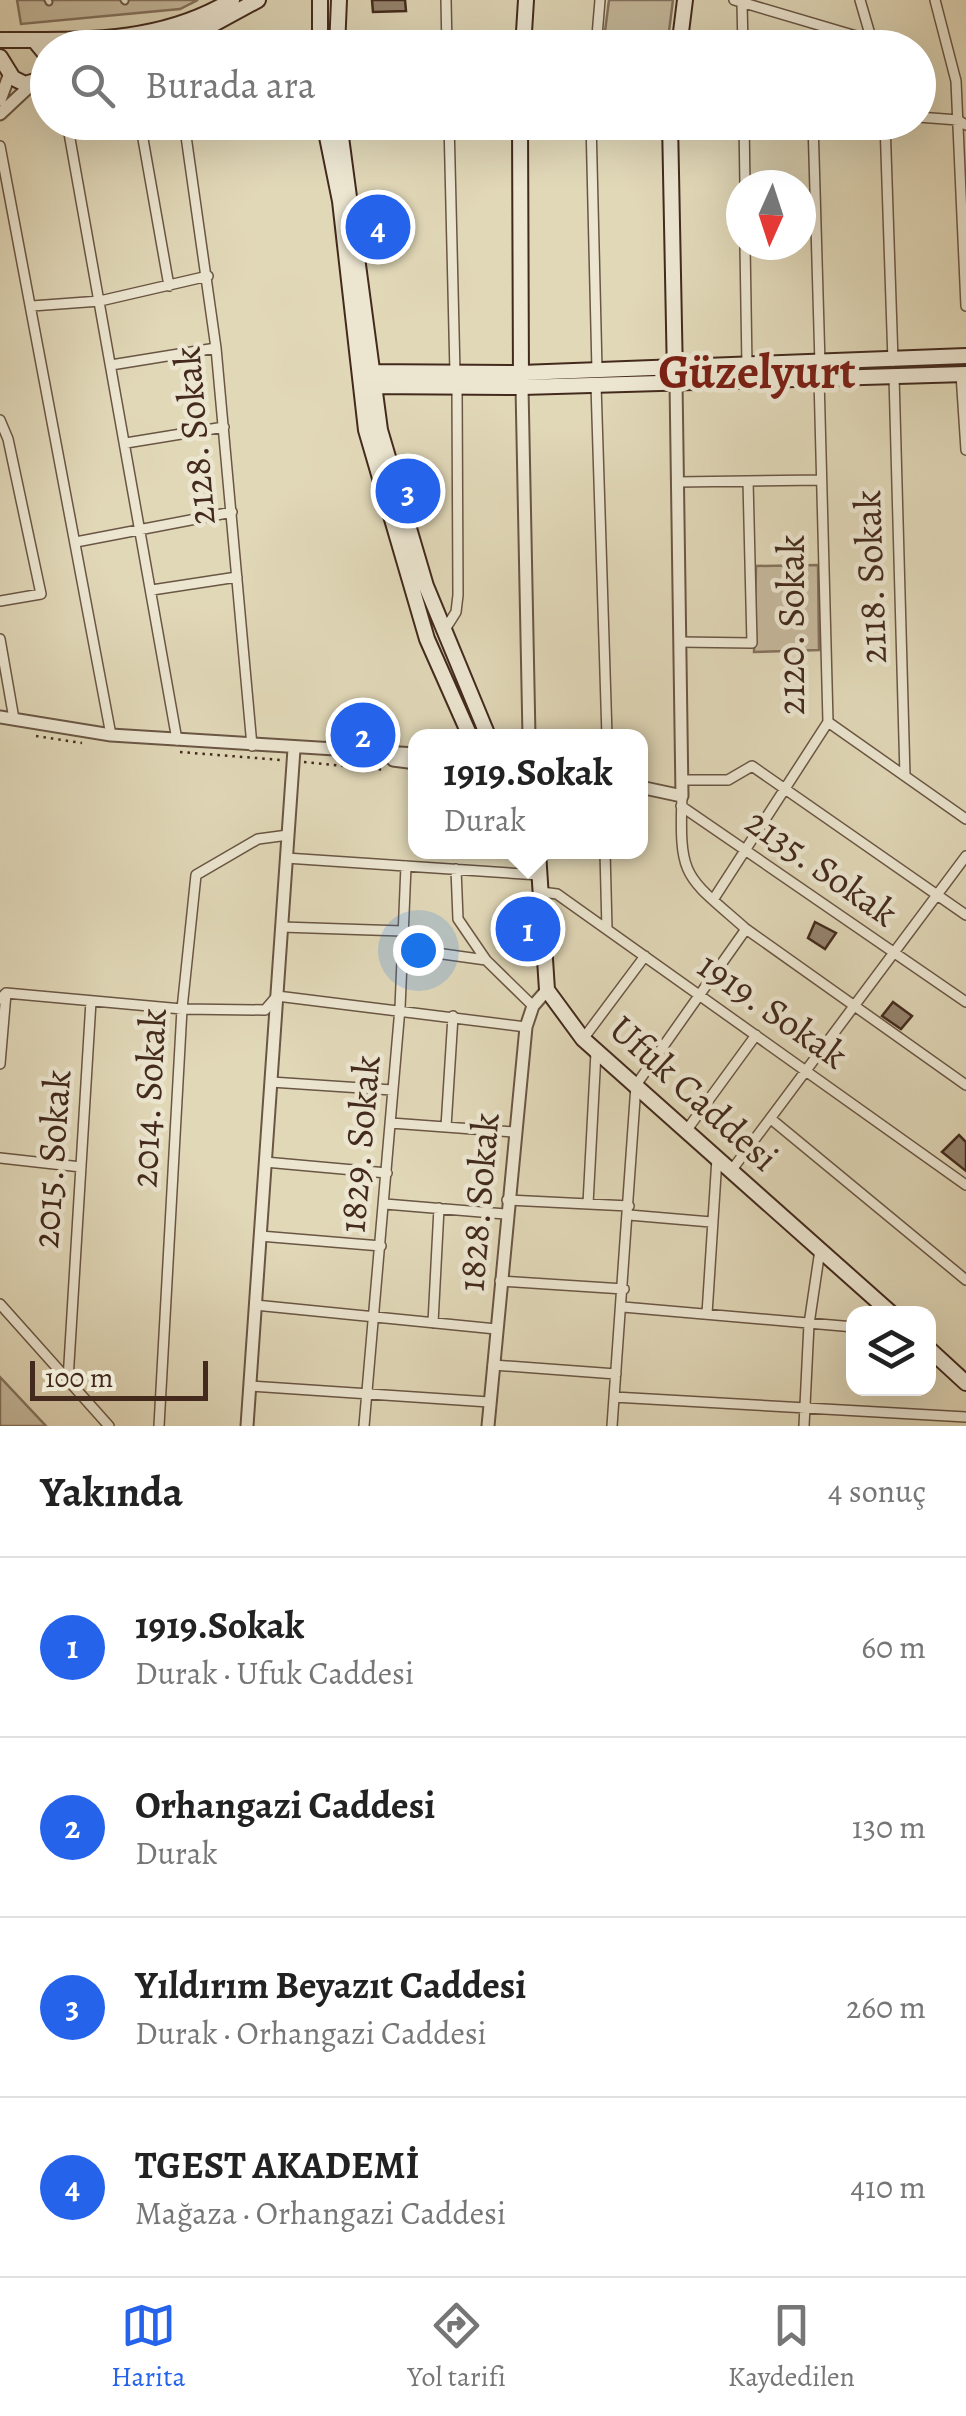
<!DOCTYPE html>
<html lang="tr">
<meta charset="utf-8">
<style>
:root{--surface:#fff;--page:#f2f2f2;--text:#222;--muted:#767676;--line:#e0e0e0;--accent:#2563eb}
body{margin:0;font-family:Alegreya,serif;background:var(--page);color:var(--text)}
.controls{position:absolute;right:30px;bottom:30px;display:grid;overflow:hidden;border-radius:20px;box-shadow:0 10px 40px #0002}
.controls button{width:90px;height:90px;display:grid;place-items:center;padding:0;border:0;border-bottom:2px solid var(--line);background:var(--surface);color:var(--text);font:50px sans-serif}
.compass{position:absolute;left:726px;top:170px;width:90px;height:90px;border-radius:50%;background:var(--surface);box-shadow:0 10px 40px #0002;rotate:183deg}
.scale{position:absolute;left:30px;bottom:25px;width:178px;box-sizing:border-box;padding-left:10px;border:5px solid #432a1d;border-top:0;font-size:28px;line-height:35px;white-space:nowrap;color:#432a1d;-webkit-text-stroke:8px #ece6d1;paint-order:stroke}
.you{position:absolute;left:418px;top:950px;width:35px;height:35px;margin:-25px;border:8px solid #fff;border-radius:50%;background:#1a73e8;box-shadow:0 0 0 15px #1a73e833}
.badge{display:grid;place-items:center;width:65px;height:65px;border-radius:50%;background:var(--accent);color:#fff;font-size:32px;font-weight:700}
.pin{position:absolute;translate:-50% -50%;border:5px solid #fff;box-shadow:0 2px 10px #0006}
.popup{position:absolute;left:408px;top:729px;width:240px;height:130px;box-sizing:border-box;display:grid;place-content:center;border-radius:20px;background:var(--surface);filter:drop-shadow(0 2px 8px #0005);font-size:32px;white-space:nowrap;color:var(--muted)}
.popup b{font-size:38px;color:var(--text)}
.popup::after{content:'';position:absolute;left:50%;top:100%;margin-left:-20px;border:20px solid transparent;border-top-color:var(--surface)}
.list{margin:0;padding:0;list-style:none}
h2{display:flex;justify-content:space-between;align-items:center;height:130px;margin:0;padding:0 40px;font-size:42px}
h2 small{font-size:32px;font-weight:400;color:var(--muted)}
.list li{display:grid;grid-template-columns:65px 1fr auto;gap:30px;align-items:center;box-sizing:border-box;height:180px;padding:0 40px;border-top:2px solid var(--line)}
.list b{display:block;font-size:38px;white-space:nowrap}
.list p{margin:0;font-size:32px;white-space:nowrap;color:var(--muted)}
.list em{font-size:32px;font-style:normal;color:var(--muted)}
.icon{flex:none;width:55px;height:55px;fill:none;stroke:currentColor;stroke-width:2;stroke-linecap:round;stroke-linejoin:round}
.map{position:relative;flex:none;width:966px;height:1426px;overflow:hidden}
.search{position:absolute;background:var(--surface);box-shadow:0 10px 40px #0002;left:30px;right:30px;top:30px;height:110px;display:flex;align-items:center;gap:25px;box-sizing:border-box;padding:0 35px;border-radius:55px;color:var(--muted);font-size:38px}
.sheet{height:850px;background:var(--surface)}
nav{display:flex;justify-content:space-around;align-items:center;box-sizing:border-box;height:140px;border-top:2px solid var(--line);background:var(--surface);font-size:28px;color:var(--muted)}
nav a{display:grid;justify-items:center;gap:5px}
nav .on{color:var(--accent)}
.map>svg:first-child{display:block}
.green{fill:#c6ba9e;stroke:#84725e;stroke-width:2.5}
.building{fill:#95846e;stroke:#432a1d;stroke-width:2.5}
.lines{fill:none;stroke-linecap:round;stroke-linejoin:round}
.service-casing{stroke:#6a5644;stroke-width:9}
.minor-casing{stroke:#6a5644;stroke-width:12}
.tertiary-casing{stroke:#6a5644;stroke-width:15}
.secondary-casing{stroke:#432a1d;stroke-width:18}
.path{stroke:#432a1d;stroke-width:2.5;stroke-dasharray:2.5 5;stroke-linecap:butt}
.service{stroke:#ece6d1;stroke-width:5}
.minor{stroke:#ece6d1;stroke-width:9}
.tertiary{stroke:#ece6d1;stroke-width:11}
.secondary{stroke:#ece6d1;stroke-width:14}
.labels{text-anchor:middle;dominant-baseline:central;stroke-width:9;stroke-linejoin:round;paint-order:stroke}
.street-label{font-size:38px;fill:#432a1d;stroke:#ece6d1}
.district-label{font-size:48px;font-weight:bold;fill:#7a1f14;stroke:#ece6d1}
</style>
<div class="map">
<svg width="966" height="1426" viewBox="0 0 966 1426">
<rect width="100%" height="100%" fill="#e1d8b8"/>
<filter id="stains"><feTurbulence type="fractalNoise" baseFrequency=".002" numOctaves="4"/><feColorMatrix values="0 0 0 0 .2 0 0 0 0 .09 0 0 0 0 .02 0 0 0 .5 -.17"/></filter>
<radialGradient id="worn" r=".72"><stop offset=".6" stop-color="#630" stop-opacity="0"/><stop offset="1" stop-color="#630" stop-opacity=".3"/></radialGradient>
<path class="green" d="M17,0H198L180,9L21,24Z
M609,0H673L667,47H603Z
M818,565L819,650L754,652L756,566Z
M0,1377L46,1426H0Z"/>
<path class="building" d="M372,0H405L406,11L373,12Z
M815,922L836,933L825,949L808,938Z
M893,1002L912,1016L901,1029L882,1016Z
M959,1135L966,1142V1171L942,1152Z"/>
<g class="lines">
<g class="service-casing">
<path id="service" d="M48,0L49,2
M124,0L125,1"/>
</g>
<g class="minor-casing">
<path id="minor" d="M446,0L447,48
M734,0L873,41
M860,0L874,48
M935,0L956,81L966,306
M742,3L743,48
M596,48L600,0
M918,117L958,120L966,125
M67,122L177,740
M140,122L169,286
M184,122L216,348L252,746
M449,122L455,373
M591,122L597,370
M744,122L745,185
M813,122L820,364
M885,122L893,361
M0,146L111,735
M745,245L747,366
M32,306L100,301L208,276
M111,365L216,348
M961,374L966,450
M894,376L905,776
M596,385L607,736
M0,420L8,439L41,594L0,601
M126,443L224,427
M678,482L821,480
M76,542L232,512
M152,590L237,577
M444,631L456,612L458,595L457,388
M0,639L14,719
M680,642L752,643L748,481
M828,722L966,819
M682,780H728L752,766L966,915
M681,806L966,1002
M605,852L607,929
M286,858L539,875
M456,869L458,919L486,960L533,1006
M541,892L557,894L966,1185
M713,900L828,722L819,378
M282,927L402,931
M746,929L966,1085
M400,948L486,960
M0,999L6,993L182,1009L265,1010L277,996L526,1027
M583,1039L645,956
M0,1064L6,993
M271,1082L392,1090
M771,1119L966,1280
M391,1123L513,1132
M446,1127L453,1016
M686,1131L756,1035
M0,1158L81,1167
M265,1162L387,1173
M731,1171L966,856
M507,1200L629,1206
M385,1204L505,1214
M588,1204L596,1052
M629,1215L711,1222
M260,1236L381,1246
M500,1281L624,1289
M0,1304L109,1426
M255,1305L496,1329
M623,1307L854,1327
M707,1314L717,1158
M433,1323L439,1208
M493,1365L616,1374
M68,1380L91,1001
M250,1386L489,1402
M614,1397L966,1417
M159,1426L182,1009L196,875L258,839L288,835
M364,1426L400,1008L406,866
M612,1426L636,1085L746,929C685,875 679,880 682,796
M804,1426L809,1324L820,1250"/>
</g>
<g class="tertiary-casing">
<path id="tertiary" d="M0,100L10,73
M0,114L32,84
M522,387L529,736
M0,717L111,735L416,754
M393,760L416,763
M640,787L682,796L676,382
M247,1426L294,749
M488,1426L526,1027L533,1006L547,990"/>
</g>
<g class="secondary-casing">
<path id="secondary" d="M320,0V48
M0,40C82,40 159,44 232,0
M34,40L48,57
M131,48L210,26L258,0
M337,48L339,0
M523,48L526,0
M679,48L685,0
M0,57L13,78L25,84L38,80L48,68
M324,122L340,201L366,430L427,639L470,736
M339,122L380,430L426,586L488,736
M520,122L521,382
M670,122L675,377
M362,372L521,373L966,356
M367,386L522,387L966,374
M538,852L547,990L583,1039L892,1314
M928,1348L966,1383"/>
</g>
<path class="path" d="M354,132L425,127
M36,736L82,743
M180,752L281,760
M304,762L386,770"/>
<use href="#service" class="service"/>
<use href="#minor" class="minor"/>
<use href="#tertiary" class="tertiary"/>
<use href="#secondary" class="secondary"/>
</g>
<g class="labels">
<g class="street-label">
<text transform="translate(194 436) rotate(-95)">2128. Sokak</text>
<text transform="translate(870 577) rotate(-92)">2118. Sokak</text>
<text transform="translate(791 625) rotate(-90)">2120. Sokak</text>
<text transform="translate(822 867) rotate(35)">2135. Sokak</text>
<text transform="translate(773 1010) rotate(35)">1919. Sokak</text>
<text transform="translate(694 1093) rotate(42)">Ufuk Caddesi</text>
<text transform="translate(148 1098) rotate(-87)">2014. Sokak</text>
<text transform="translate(359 1144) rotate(-85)">1829. Sokak</text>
<text transform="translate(51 1159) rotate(-86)">2015. Sokak</text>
<text transform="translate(478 1202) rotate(-85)">1828. Sokak</text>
</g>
<g class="district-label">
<text x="757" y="372">Güzelyurt</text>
</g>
</g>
<rect width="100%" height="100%" filter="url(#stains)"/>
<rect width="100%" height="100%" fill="url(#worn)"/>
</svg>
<div class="controls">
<button><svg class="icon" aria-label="layers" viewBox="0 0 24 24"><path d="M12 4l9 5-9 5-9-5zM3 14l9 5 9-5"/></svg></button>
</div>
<svg class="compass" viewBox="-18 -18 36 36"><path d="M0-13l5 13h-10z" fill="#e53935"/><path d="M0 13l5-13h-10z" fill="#767676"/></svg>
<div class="scale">100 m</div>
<div class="you"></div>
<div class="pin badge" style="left:528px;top:929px">1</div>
<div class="popup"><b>1919.Sokak</b>Durak</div>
<div class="pin badge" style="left:363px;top:735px">2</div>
<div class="pin badge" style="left:408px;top:491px">3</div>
<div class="pin badge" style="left:378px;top:227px">4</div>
<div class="search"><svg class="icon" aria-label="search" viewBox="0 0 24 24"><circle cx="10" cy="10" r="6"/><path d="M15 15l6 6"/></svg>Burada ara</div>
</div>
<section class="sheet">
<h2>Yakında<small>4 sonuç</small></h2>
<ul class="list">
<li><span class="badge">1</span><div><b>1919.Sokak</b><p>Durak · Ufuk Caddesi</p></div><em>60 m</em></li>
<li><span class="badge">2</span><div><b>Orhangazi Caddesi</b><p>Durak</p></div><em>130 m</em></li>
<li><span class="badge">3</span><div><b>Yıldırım Beyazıt Caddesi</b><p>Durak · Orhangazi Caddesi</p></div><em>260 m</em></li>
<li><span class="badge">4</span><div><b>TGEST AKADEMİ</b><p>Mağaza · Orhangazi Caddesi</p></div><em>410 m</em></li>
</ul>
</section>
<nav>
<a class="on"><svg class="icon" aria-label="map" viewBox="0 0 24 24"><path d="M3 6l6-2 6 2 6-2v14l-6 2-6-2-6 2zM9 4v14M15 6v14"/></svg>Harita</a>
<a><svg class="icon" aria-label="directions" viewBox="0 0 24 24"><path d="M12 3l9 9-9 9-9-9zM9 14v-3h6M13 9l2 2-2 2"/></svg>Yol tarifi</a>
<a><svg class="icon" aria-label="saved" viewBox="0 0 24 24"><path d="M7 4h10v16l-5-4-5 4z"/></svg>Kaydedilen</a>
</nav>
